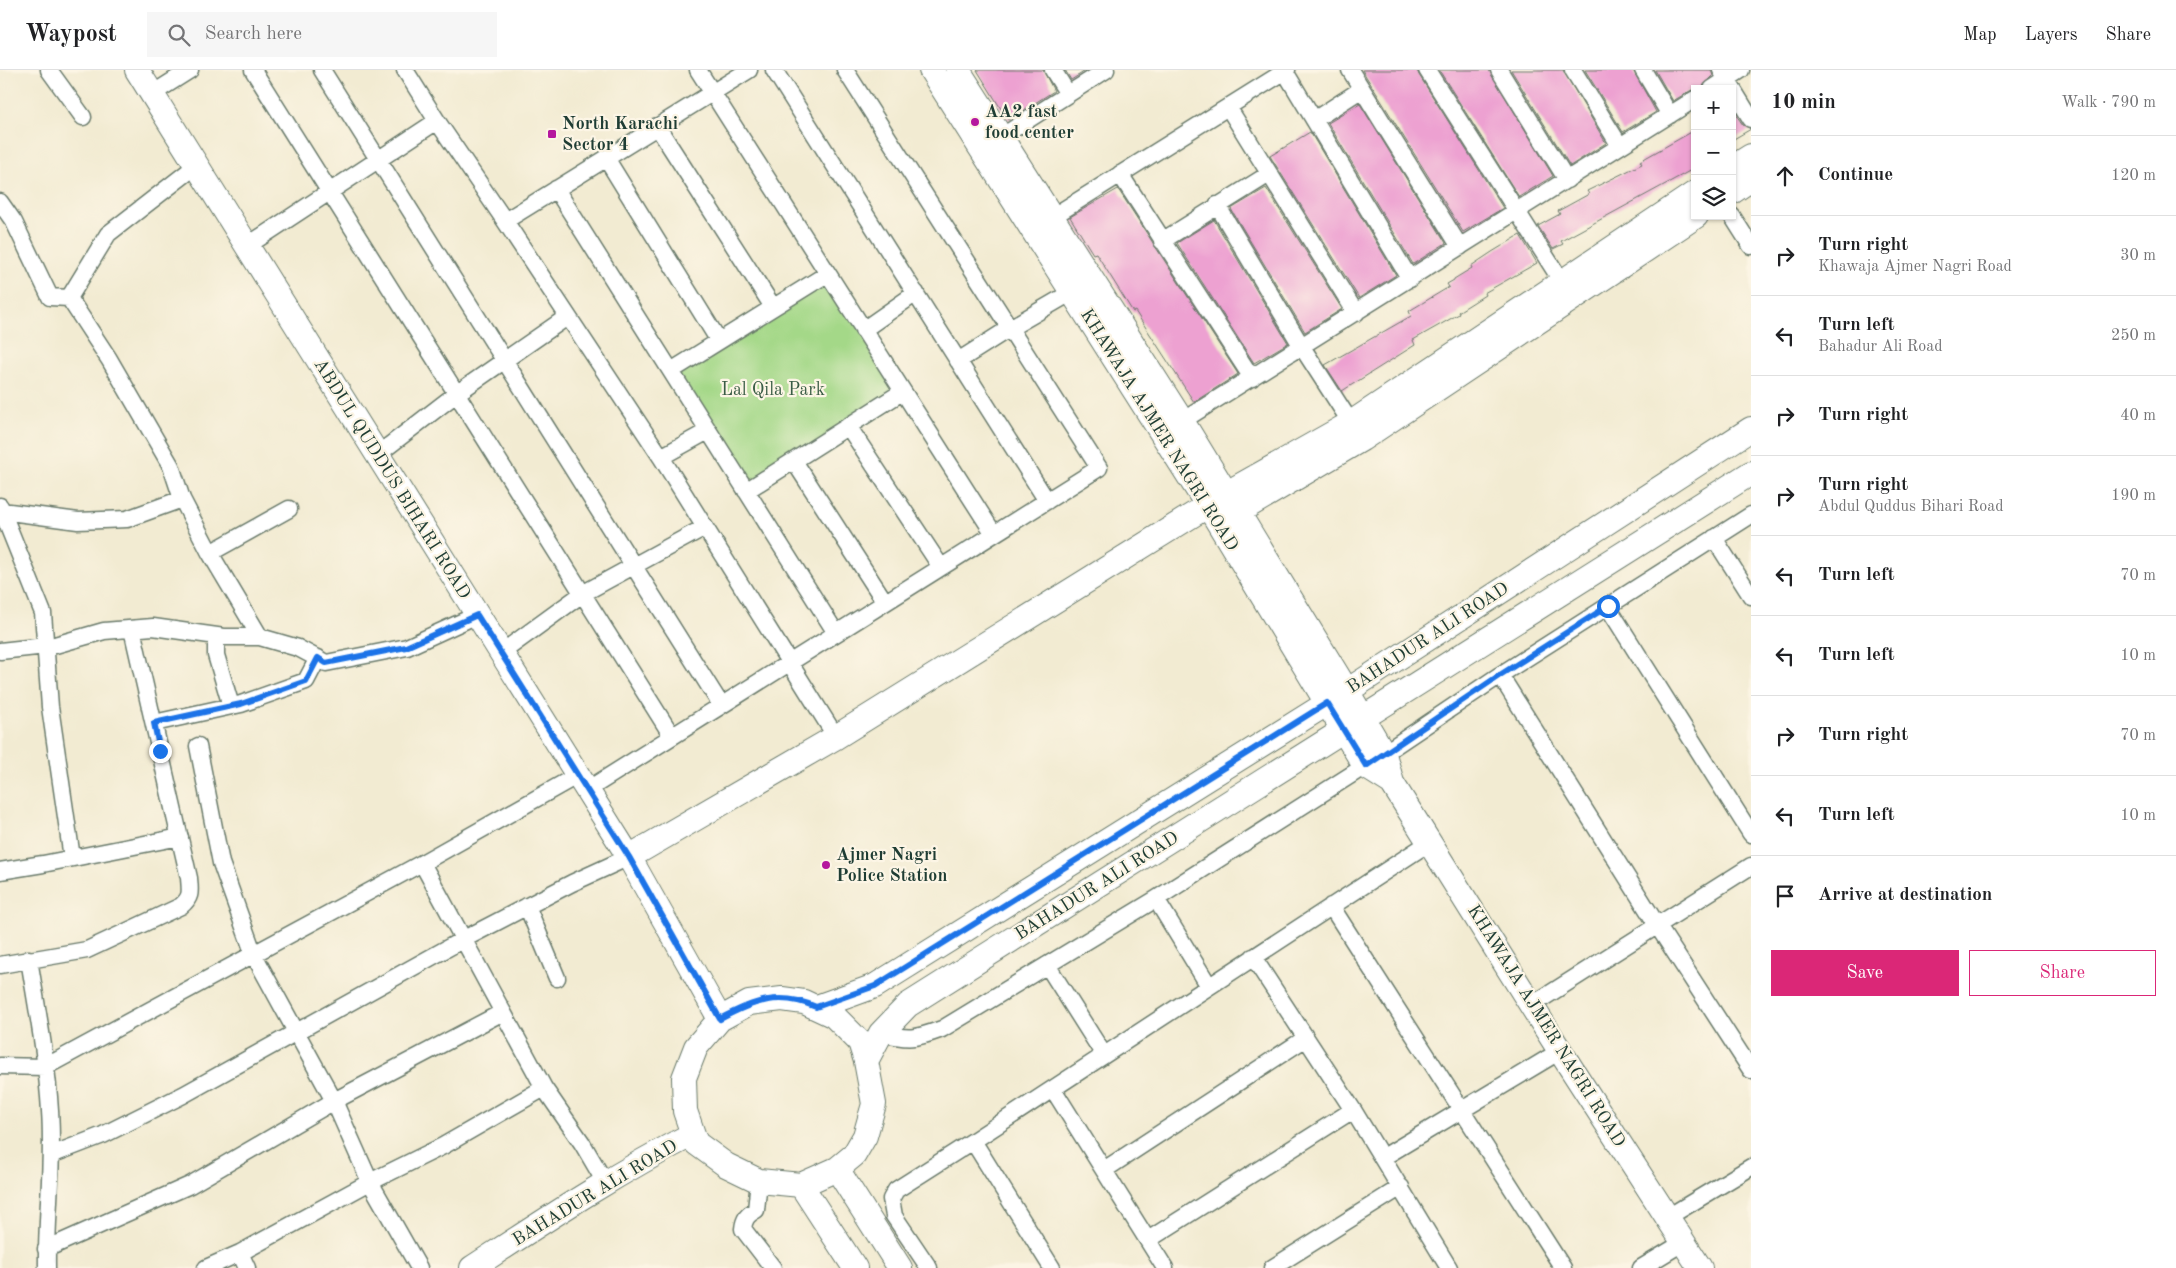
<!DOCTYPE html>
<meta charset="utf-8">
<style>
:root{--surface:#fff;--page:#f6f6f6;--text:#202124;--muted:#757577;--line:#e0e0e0;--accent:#db2777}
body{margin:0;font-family:"Old Standard TT",serif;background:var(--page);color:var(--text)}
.controls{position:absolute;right:15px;top:15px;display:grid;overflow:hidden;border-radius:0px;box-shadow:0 1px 4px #0004}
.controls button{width:45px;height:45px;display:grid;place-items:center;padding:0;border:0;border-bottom:1px solid var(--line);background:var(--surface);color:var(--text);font:25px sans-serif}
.stop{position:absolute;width:15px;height:15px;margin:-11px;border:4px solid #1a73e8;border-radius:50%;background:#fff}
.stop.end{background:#1a73e8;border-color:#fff;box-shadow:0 1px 5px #0008}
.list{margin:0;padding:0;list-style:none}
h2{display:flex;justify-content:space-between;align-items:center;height:65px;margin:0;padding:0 20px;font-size:21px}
h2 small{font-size:16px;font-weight:400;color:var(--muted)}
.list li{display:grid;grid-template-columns:32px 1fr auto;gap:15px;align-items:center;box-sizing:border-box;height:80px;padding:0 20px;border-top:1px solid var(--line)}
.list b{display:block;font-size:19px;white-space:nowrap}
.list p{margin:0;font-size:16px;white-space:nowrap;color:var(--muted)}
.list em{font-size:16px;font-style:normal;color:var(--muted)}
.actions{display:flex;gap:10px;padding:15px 20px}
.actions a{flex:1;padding:11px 0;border:1px solid var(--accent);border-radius:0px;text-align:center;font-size:18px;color:var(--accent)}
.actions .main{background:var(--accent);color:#fff}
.icon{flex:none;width:28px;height:28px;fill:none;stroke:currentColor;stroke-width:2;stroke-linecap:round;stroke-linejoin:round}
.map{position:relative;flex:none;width:1751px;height:1198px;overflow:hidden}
header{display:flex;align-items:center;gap:30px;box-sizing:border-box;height:70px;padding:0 25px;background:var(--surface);border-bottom:1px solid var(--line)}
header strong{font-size:24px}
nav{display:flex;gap:28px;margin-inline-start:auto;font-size:18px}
.search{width:350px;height:45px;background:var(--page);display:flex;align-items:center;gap:12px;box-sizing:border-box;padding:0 18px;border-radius:0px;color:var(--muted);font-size:19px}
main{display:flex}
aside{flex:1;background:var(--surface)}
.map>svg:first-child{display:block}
.green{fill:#a4d888;stroke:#628a5e}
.building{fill:#eda1d1}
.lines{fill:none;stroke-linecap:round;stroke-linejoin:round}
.street-casing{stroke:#697a6b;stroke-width:19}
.secondary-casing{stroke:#697a6b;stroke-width:26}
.street{stroke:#fff;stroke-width:16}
.secondary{stroke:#fff;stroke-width:24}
.route{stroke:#1a73e8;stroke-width:6}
.poi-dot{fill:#b5179e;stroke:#fcf5e5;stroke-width:2}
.labels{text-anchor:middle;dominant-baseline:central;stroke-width:4.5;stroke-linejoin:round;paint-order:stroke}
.poi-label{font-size:18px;font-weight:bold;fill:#1f3d34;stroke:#fcf5e5;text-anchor:start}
.park-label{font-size:18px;fill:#3a5c45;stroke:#fcf5e5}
.street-label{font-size:18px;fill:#1f3d34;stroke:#fcf5e5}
</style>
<header>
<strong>Waypost</strong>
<div class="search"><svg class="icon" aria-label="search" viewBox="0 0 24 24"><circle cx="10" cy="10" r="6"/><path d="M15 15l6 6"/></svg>Search here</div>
<nav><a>Map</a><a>Layers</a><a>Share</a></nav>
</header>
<main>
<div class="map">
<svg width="1751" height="1198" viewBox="0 0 1751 1198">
<rect width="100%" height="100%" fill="#fcf5e5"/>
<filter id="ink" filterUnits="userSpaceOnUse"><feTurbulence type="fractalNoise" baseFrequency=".02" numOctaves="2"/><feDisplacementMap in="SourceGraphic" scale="10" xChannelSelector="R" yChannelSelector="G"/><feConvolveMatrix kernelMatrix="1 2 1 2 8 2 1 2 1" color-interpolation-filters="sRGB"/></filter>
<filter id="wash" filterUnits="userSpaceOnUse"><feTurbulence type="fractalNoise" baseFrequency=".0096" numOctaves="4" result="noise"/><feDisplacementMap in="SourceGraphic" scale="20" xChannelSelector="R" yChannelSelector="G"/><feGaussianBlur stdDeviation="1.12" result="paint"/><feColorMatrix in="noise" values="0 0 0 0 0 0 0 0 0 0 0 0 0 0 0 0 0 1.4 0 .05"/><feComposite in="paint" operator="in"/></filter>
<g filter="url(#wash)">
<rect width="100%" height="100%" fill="#f2ebd2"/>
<path class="green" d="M827,204L902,322L746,421L671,301Z"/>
<g id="blocks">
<path class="building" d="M977,0H1043L1054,21L1008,50Z
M1065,0H1087L1071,10Z
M1362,0H1417L1419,5L1503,138L1463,162Z
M1439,0H1489L1553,106L1519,127Z
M1511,0H1563L1606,73L1570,96Z
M1585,0H1633L1656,42L1623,62Z
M1655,0H1711L1713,6L1703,16L1690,21L1673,31Z
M1360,34L1446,173L1413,194L1328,53Z
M1732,39L1743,55L1751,59L1732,70Z
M1695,60V98L1561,171L1563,174L1553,179L1538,156L1560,144L1558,141L1589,124L1587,121L1642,94L1640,91Z
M1310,62L1396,205L1359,228L1270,86Z
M1266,118L1342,239L1305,262L1231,139Z
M1118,119L1238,304L1194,332L1135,241L1133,242L1096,183L1093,184L1070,147Z
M1214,150L1288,273L1254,293L1177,173Z
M1520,165L1537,193L1484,223L1485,225L1458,242L1459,244L1413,270L1415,275L1342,321L1325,295L1411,246L1409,241L1449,217L1447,214L1454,210V209L1472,198L1471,196L1492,182Z"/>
</g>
</g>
<g filter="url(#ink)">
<use href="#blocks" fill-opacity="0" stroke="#697a6b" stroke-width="1"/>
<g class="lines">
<g class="street-casing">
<path id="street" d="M49,0L83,47
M253,0L672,666
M322,0L721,635
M405,0L437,51L505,151L661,387L836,667
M698,0L994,464
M774,0L1047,431
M1053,0L1068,24
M1284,0L1410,209
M1350,0L1460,177
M1427,0L1562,212
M1499,0L1567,110
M1573,0L1620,76
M1643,0L1670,45
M1721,0L1751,49
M1712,19L1741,0
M152,24L190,0
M1228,37L1356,243
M1314,50L1362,19
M657,56L773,237
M1001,67L1106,0
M606,88L719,271
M1120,104L1252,308
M556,119L836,563
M0,132L14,152L50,227L69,228L109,289L171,396L182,429L210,483L260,567
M1217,135L1302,277L1351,353
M1732,146L1751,176
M1052,147L1287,0
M505,151L749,0
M1162,171L1269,104
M247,176L437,51
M69,228L108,164L197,95
M863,260L916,223
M958,291L1010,258L1072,222
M671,301L827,204
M1182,351L1695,29
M848,356L941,497
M377,385L456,324L567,247
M661,387L708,361
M794,391L885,532
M746,421L902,322
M0,436L43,543L50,637L72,788
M2,441L78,451L127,449L182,429
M1714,468L1751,526
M210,483L289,439
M1608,537L1751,764
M216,566V585L231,636
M0,581L55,575L104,561L153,557L224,567H260L298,578L326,593L407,577L477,545
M501,583L582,524L705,457
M1500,605L1657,855L1751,1000
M154,653L241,634L306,611L318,588
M198,676L221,793L254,885L334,1031L370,1112L419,1198
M587,720L1099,398L845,0
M422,793L544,1018L582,1073L606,1114
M0,801L43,794L180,767
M1156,829L1209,916
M527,836L557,908
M1331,836L1563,1198
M1253,887L1353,1040L1449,1198
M29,889C37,939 47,990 50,1041C54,1093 46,1146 47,1198
M0,895L87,880L181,836C192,827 190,821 189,808L132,559
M1047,895L1104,985
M1532,935L1751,796
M881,963C909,970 915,969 942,959L1156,829L1365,696L1500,605L1751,445
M0,996L45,997L422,793L578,705
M1053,1019L1165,1198
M973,1071L1052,1198
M51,1085L103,1065L183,1025L464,869L572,813L629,787
M1382,1088L1560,981
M1104,1100L1306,968
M759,1111L756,1140C747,1145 744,1149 743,1159L773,1198
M1668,1147L1751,1097
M1148,1170L1353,1040
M46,1179L190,1115L334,1031L503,942
M240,1183L247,1198
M206,1198L240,1183L370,1112L443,1076L544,1018
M929,1198L894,1146L891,1129L896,1120L973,1071L1430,772
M1272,1198L1401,1117
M1641,1198L1684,1172"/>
</g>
<g class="secondary-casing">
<path id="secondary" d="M137,0L629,787L720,949
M931,0L1213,444L1365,696L1392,713L1560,981L1700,1198
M958,0L1182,351L1347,621L1384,684L1392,713
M1732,98L1751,86
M1732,122L1751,109
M1227,423L1351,353L1695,123
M1238,442L1362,369L1696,146
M629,787L836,667L1207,436
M782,929L804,932L834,946L860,972L866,991L874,1034L865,1066L854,1085L837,1099L801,1115L759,1111L726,1095L696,1073L685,1041L684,1008L696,977L720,949L749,933Z
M817,937L875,916L1347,621L1751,359
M866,991L881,963L908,935L1751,403
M837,1099L900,1198
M801,1115L855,1198
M472,1198C544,1151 616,1103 693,1064"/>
</g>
<use href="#street" class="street"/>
<use href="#secondary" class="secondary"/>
</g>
</g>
<g class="lines" filter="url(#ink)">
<path class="route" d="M160,681L154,653L241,634L306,611L318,588L326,593L406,577L477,545L629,787L720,949C753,931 780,921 816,937L875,916L1327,633L1366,696L1500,605L1608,536"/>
</g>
<g class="poi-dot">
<circle cx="975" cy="52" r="5"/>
<rect x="547" y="59" width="10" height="10" rx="2.5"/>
<circle cx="826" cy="795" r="5"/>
</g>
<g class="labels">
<g class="poi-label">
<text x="985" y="42">AA2 fast<tspan x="985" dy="21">food center</tspan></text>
<text x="562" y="54">North Karachi<tspan x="562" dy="21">Sector 4</tspan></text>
<text x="836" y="785">Ajmer Nagri<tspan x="836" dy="21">Police Station</tspan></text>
</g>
<g class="park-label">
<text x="773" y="320">Lal Qila Park</text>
</g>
<g class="street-label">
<text transform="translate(1159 360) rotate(58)">KHAWAJA AJMER NAGRI ROAD</text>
<text transform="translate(392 409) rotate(58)">ABDUL QUDDUS BIHARI ROAD</text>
<text transform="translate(1428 568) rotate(-33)">BAHADUR ALI ROAD</text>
<text transform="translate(1097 816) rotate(-32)">BAHADUR ALI ROAD</text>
<text transform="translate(1546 956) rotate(58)">KHAWAJA AJMER NAGRI ROAD</text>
<text transform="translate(595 1123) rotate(-31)">BAHADUR ALI ROAD</text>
</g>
</g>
</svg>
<div class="controls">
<button>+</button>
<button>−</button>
<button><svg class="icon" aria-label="layers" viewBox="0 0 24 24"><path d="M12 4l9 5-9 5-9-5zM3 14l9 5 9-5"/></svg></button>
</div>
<div class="stop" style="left:1608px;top:536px"></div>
<div class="stop end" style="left:160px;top:681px"></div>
</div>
<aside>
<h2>10 min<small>Walk · 790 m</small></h2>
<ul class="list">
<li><svg class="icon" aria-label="ahead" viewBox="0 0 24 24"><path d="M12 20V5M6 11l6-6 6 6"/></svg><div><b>Continue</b></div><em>120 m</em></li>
<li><svg class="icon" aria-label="right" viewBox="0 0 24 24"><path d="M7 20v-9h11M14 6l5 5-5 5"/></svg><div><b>Turn right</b><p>Khawaja Ajmer Nagri Road</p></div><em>30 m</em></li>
<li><svg class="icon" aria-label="left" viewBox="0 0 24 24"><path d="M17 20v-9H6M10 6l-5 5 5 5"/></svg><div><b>Turn left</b><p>Bahadur Ali Road</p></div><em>250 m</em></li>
<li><svg class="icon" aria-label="right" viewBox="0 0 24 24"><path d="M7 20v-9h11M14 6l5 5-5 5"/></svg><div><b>Turn right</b></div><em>40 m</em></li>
<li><svg class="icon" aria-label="right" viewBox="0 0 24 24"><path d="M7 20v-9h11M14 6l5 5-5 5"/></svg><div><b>Turn right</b><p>Abdul Quddus Bihari Road</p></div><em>190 m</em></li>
<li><svg class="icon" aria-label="left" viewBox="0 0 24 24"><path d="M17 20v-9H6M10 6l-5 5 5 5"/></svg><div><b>Turn left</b></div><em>70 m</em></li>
<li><svg class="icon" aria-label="left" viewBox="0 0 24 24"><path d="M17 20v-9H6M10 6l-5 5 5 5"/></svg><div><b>Turn left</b></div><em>10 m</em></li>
<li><svg class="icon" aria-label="right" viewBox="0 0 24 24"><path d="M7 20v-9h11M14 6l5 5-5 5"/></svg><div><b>Turn right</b></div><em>70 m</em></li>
<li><svg class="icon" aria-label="left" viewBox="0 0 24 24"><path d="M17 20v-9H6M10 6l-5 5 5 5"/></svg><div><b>Turn left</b></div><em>10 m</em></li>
<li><svg class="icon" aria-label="arrive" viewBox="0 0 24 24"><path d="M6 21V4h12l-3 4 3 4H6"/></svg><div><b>Arrive at destination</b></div></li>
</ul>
<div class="actions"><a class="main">Save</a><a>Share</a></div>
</aside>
</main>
